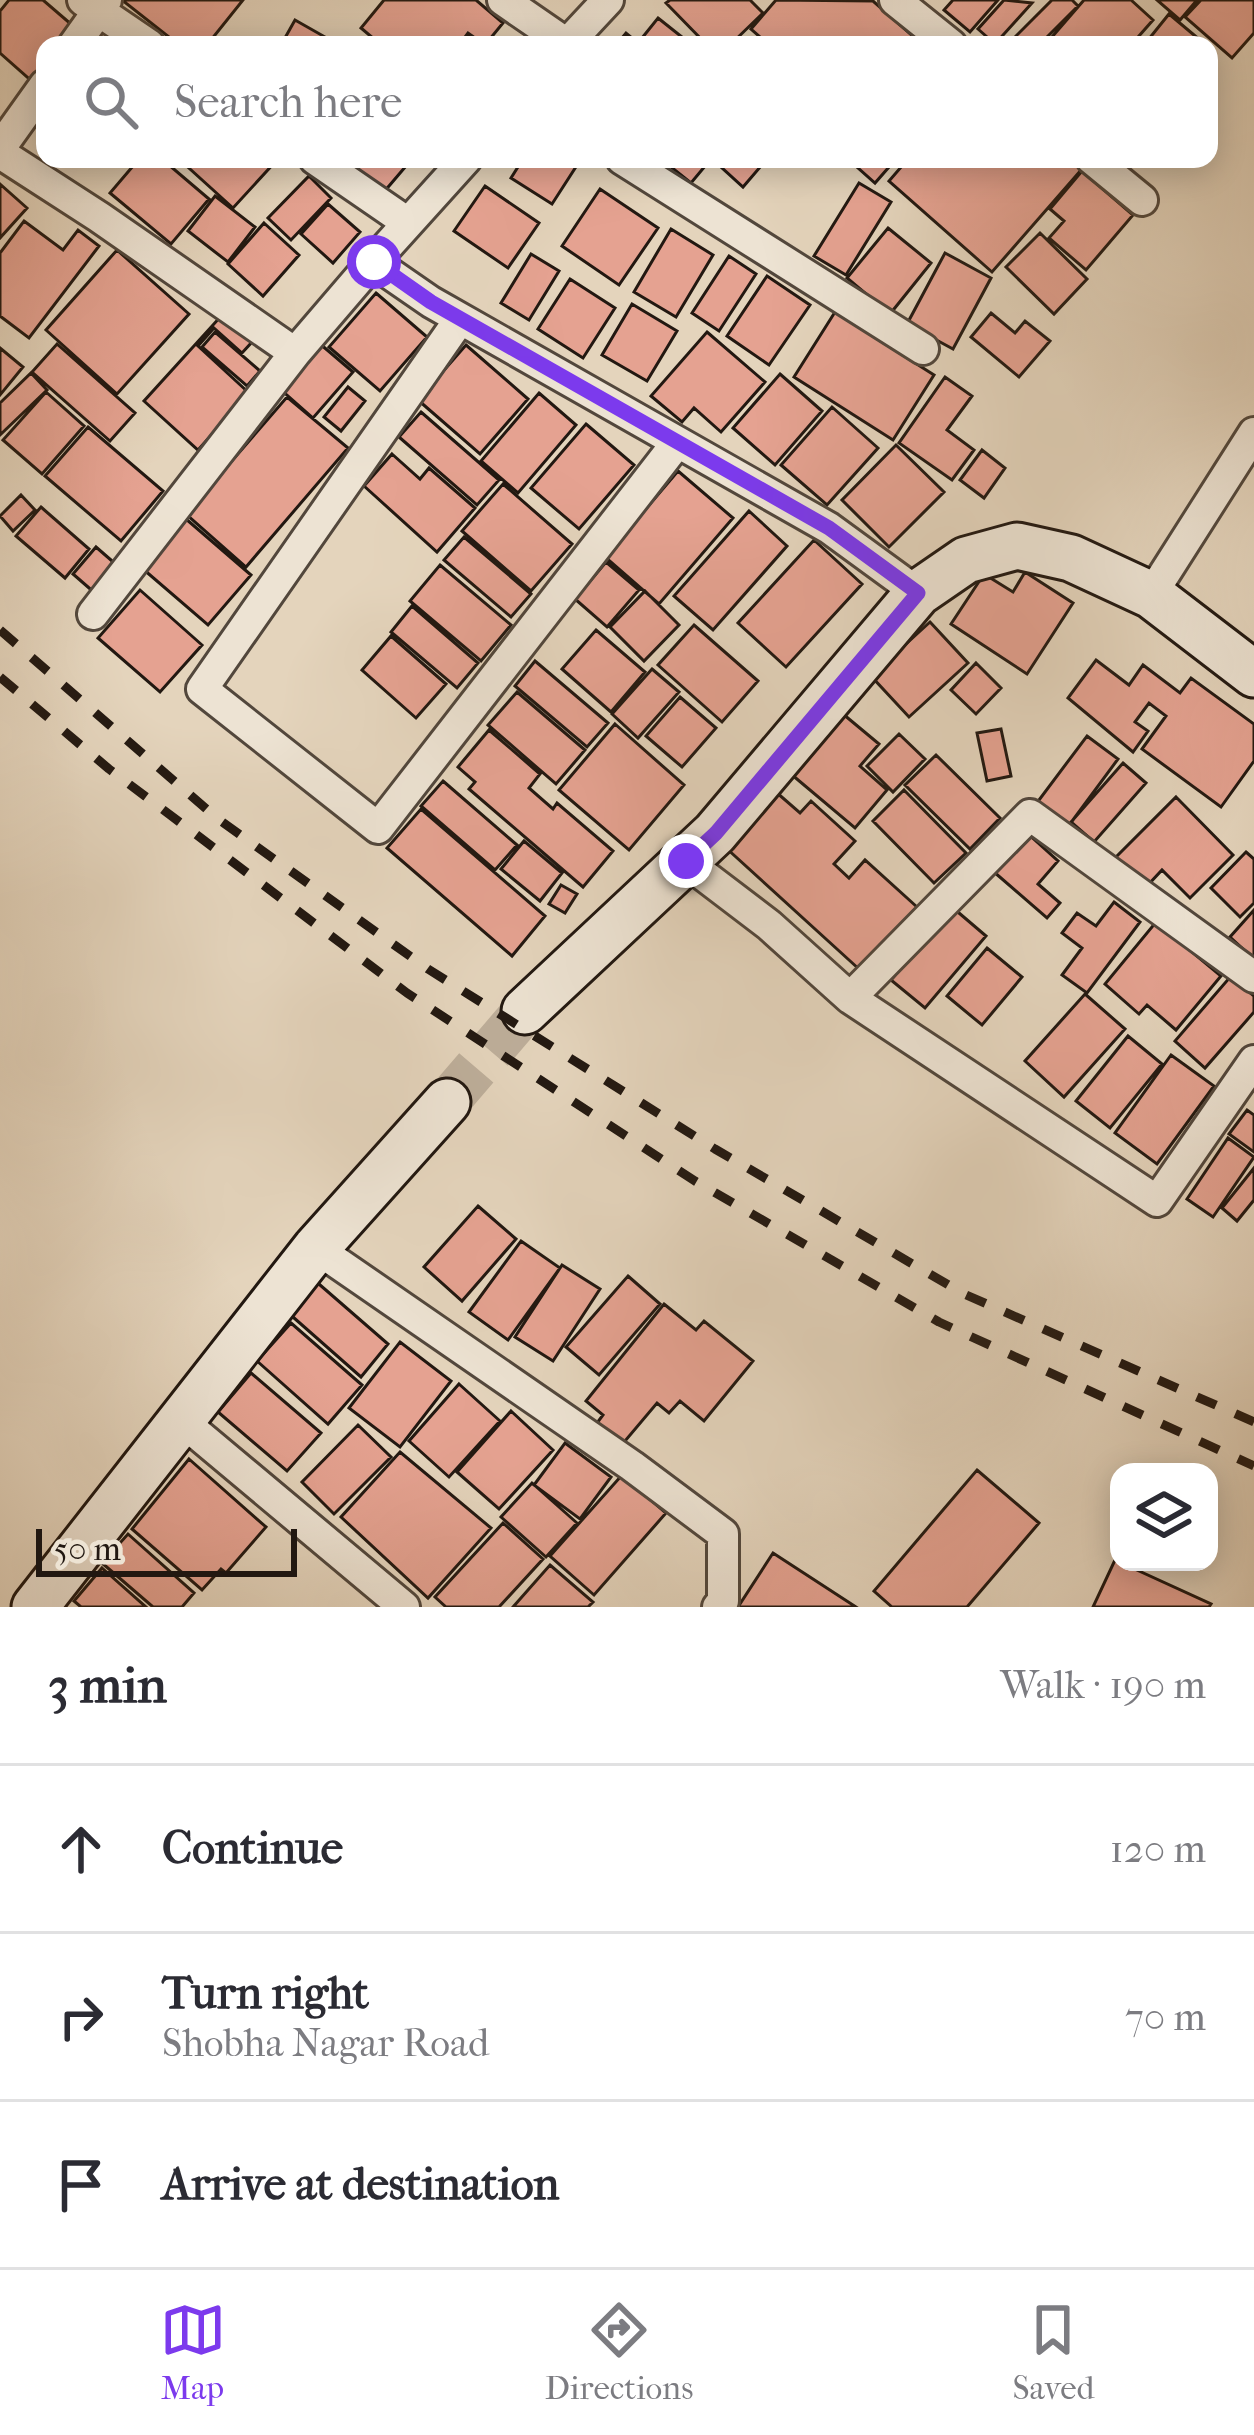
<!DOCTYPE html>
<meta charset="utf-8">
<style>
:root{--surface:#fff;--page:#f2f2f3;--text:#2b2b33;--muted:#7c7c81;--line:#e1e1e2;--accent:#7c3aed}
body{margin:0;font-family:"IM FELL French Canon",serif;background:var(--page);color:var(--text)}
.controls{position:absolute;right:36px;bottom:36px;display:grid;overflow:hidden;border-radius:24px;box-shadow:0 6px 30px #0003}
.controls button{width:108px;height:108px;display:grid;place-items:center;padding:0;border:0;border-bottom:3px solid var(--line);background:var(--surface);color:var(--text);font:60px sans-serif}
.scale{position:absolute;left:36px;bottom:30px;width:261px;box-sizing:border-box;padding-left:12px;border:6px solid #221811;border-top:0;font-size:33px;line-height:42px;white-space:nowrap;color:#221811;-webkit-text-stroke:9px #ede3d3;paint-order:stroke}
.stop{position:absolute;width:36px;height:36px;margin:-27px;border:9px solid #7c3aed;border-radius:50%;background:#fff}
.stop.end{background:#7c3aed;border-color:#fff;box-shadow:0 3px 12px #0008}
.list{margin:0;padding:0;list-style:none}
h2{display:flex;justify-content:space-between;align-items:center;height:156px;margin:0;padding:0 48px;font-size:51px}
h2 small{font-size:39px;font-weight:400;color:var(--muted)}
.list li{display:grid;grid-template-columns:78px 1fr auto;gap:36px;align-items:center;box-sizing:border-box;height:168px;padding:0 48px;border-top:3px solid var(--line)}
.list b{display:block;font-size:45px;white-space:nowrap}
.list p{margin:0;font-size:39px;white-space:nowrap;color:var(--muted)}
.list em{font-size:39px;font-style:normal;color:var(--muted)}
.icon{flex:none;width:66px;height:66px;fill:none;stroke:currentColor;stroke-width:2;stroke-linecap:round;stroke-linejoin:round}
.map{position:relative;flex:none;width:1254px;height:1607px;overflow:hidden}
.search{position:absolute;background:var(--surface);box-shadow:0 6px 30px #0003;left:36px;right:36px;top:36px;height:132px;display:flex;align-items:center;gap:30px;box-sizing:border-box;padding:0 42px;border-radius:24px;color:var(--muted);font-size:45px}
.sheet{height:660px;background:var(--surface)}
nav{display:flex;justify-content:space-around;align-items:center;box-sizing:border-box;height:168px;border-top:3px solid var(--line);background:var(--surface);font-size:33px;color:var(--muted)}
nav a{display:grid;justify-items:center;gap:6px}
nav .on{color:var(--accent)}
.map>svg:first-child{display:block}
.building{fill:#e5a291;stroke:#221811;stroke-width:3}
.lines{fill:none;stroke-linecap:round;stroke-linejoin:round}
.secondary-tunnel{stroke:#bdae9a;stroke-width:45;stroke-dasharray:45 22;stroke-linecap:butt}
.street-casing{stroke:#52473c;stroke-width:36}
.secondary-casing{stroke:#221811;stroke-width:51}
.street{stroke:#ede3d3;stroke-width:30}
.secondary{stroke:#ede3d3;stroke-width:45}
.rail{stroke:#221811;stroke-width:9;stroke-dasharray:21 21;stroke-linecap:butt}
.route{stroke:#7c3aed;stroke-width:15}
</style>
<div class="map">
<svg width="1254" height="1607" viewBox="0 0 1254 1607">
<rect width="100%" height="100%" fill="#e4d4bc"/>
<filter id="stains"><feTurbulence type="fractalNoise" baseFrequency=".00167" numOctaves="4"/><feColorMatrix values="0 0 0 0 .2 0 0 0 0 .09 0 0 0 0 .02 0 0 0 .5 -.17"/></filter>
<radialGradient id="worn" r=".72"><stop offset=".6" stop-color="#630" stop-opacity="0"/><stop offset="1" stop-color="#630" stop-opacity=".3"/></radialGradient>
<path class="building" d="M9,0H43L79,31L67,45H45V70L34,83L0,53V11Z
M122,0H243L207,45H179Z
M384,0H476L503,23L485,45L468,33L459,45H381L361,28Z
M670,0H750L763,13L730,45H707L666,3Z
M776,0L873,1L923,45H769L751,29Z
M953,0H998L970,32L944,10Z
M1004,0L1032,3L995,44L978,29Z
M1052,0H1072L1078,6L1039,45H1007Z
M1084,0H1131L1153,20L1131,45H1045Z
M1157,0H1197L1180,20Z
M1201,0H1254V33L1232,58L1185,17Z
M1169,14L1200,40L1196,45H1154L1148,40Z
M658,18L692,45H616L626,33L638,43Z
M295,20L325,37L321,45H281Z
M139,159H162L209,199L171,244L110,193Z
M179,159H274L276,161L233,208Z
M344,159H412L383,193Z
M523,159H581L552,204L511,178Z
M661,159H711L691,183Z
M726,159H767L743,187L720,166Z
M848,159H896L875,183Z
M908,159H1071L1082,169L992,272L889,181Z
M1082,171L1133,215L1086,270L1049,238L1064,221L1050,209Z
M309,176L331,198L291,240L268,218Z
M859,183L891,202L846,275L814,256Z
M0,184L27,208L0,238Z
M485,186L539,223L508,268L454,231Z
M600,189L658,228L619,285L562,246Z
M215,196L255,227L228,262L188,231Z
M328,204L360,232L333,263L301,234Z
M24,221L63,250L78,230L99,246L29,338L0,316V253Z
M264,223L299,255L263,296L228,264Z
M888,228L931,263L890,314L847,278Z
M671,229L713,255L676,317L634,292Z
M1040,233L1087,279L1054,314L1006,267Z
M117,250L189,314L117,394L46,330Z
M945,253L991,278L953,349L907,324Z
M531,254L559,271L529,320L501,303Z
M729,256L756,274L719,331L692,313Z
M767,276L810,305L769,365L727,336Z
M570,279L615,308L583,358L538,329Z
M376,293L427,337L380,391L329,347Z
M632,304L677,331L647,381L602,355Z
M835,312L934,375L893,440L794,377Z
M991,313L1015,333L1025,321L1050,341L1019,377L971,337Z
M222,315L252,342L242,353L214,328L198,346L249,393L198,450L144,401Z
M215,332L260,371L247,386L202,347Z
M707,332L765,382L721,432L694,408L682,422L651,396Z
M319,343L353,372L313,418L279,388Z
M57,344L135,413L110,441L32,372Z
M466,345L528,399L480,454L418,400Z
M0,348L23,367L0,395Z
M31,373L47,390L0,435V403Z
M780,374L822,411L775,465L733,428Z
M945,377L972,396L947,430L974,450L952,480L899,443Z
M348,387L365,401L341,431L324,417Z
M46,392L84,426L42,474L3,440Z
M539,393L576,425L518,493L481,461Z
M287,397L348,448L246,567L186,514Z
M832,407L878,448L827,505L781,465Z
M421,412L499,480L477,505L399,437Z
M586,424L634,465L579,529L531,488Z
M88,427L163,491L121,541L45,476Z
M896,445L944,492L889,547L842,500Z
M982,450L1005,468L984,498L960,480Z
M392,454L420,479L429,468L475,508L437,552L364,486Z
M678,471L733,518L659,604L605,557Z
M503,484L572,544L531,591L462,531Z
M21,495L35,510L13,531L0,516Z
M41,507L89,549L65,578L16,536Z
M749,511L787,546L713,630L674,596Z
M186,519L251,575L208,625L143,569Z
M464,537L531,594L511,617L444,560Z
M814,540L862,584L786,667L738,623Z
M96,547L119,567L96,594L73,574Z
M606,562L639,590L607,627L575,599Z
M440,565L511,625L481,661L410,601Z
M1025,572L1073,603L1027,674L951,624L984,574L1013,592Z
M140,590L202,645L160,692L98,638Z
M645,591L679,625L644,661L610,627Z
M412,606L478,663L457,688L391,632Z
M930,622L968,663L909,717L871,676Z
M694,625L758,681L722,722L658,665Z
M596,630L645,672L611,712L562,669Z
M391,636L446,684L416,718L362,670Z
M1096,660L1129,685L1143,665L1180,693L1191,678L1254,724V761L1221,807L1142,749L1166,716L1149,703L1135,722L1148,731L1133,752L1068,698Z
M535,661L608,723L587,747L515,686Z
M976,663L1001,688L976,714L951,690Z
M652,669L679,692L638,738L612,714Z
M517,692L585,750L556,784L488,725Z
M680,697L716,728L682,767L646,736Z
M837,709L879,744L860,766L887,790L855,828L785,769Z
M615,724L684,785L629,850L559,790Z
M1001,729L1011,776L987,781L977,733Z
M489,730L540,774L529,788L553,809L557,803L613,851L583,887L469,789L475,782L458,767Z
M899,734L925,759L893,792L867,766Z
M1087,736L1118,759L1067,828L1036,804Z
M936,755L1000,818L970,849L905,785Z
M1123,763L1146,783L1094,842L1071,822Z
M443,781L517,845L495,870L421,806Z
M904,790L966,853L934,883L873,821Z
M776,792L800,813L811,801L855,841L834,864L849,878L865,860L917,907L860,970L725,847Z
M1176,797L1233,855L1190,898L1162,870L1146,887L1116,857Z
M421,809L545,916L512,956L387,848Z
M1027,833L1058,861L1038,884L1060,903L1047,918L994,872Z
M524,841L562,873L540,901L501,869Z
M1246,852L1254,859V903L1240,917L1211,888Z
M561,885L577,894L565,913L549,904Z
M1114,902L1140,922L1087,993L1062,975L1082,948L1062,933L1077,913L1096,926Z
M952,907L986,936L925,1008L891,980Z
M1254,910V959L1230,937Z
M1156,922L1221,976L1176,1030L1147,1005L1139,1014L1105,984Z
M987,948L1022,977L982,1025L947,996Z
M1231,976L1254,996V1012L1205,1068L1175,1041Z
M1085,994L1125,1029L1064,1097L1025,1061Z
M1128,1036L1162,1064L1110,1128L1076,1101Z
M1171,1055L1214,1086L1157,1164L1115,1133Z
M1247,1110L1254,1115V1152L1229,1134Z
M1228,1138L1254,1157L1213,1217L1187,1199Z
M1254,1168V1200L1237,1221L1222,1208Z
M478,1206L516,1239L462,1301L424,1267Z
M521,1241L560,1268L508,1340L469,1312Z
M562,1265L600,1289L553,1361L515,1337Z
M628,1276L660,1304L599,1375L566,1347Z
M312,1278L388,1344L361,1377L285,1310Z
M664,1304L696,1330L704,1321L753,1361L704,1421L680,1401L669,1413L657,1403L620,1447L594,1427L603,1415L586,1401Z
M291,1323L362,1385L328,1424L257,1361Z
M400,1342L451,1381L400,1447L349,1408Z
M251,1373L321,1433L287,1471L218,1412Z
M459,1384L500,1421L449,1477L409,1441Z
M511,1411L553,1450L499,1509L457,1472Z
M358,1425L391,1457L334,1514L302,1482Z
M565,1443L611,1477L580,1519L534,1485Z
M400,1452L491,1528L428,1598L341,1517Z
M189,1459L266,1527L226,1573L221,1569L202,1590L132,1529Z
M977,1470L1039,1523L967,1607H892L874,1591Z
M622,1475L666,1513L594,1595L550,1556Z
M532,1483L577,1523L546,1557L501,1517Z
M503,1523L543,1559L499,1607H446L435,1597Z
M128,1534L194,1593L182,1607H153L102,1563Z
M773,1553L856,1607H738Z
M1115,1560L1211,1604L1209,1607H1093Z
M550,1565L593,1602L588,1607H513Z
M102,1568L146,1607H81L74,1601Z"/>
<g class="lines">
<path class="secondary-tunnel" d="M447,1102L525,1011"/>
<g class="street-casing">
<path id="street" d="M83,0L149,45
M503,0L567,44
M895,0L951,45
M74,45L106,0
M566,45L608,0
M0,148L45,85
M0,153L99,217L295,353L373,262
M315,159L408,223
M466,159L373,262L431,302L829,528L918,593
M622,159L923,349
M1092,159L1142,200
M460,319L202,689L378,828L676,444
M1151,595L1254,433
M93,614L295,353
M685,861L769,925L850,998L1157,1201L1254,1061
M850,998L1030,815L1254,977
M316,1248L632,1466L723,1534V1601L718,1607
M182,1421L404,1607"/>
</g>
<g class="secondary-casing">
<path id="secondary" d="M525,1011L715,833L918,593L966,560L1017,546L1071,558L1151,595L1254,674
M35,1607L316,1248L447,1102"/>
</g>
<use href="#street" class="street"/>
<use href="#secondary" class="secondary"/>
<path class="rail" d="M0,630L218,819L428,969L715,1149L964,1294L1254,1422
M0,677L109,769L407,993L695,1181L939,1322L1254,1466"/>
</g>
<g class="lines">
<path class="route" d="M374,262L431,302L829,528L918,593L716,833L686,861"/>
</g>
<rect width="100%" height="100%" filter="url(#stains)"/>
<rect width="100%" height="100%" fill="url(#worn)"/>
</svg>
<div class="controls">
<button><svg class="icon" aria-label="layers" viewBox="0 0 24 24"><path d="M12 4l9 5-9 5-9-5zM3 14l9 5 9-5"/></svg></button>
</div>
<div class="scale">50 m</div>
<div class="stop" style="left:374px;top:262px"></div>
<div class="stop end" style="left:686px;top:861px"></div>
<div class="search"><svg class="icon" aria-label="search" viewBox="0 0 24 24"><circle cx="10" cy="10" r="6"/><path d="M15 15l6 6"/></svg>Search here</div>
</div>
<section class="sheet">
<h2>3 min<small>Walk · 190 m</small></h2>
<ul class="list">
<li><svg class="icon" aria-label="ahead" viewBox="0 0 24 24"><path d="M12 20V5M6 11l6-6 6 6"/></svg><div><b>Continue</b></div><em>120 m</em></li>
<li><svg class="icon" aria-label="right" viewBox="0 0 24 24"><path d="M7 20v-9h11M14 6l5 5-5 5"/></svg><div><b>Turn right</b><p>Shobha Nagar Road</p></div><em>70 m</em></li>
<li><svg class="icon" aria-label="arrive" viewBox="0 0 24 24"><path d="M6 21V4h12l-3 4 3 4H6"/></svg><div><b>Arrive at destination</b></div></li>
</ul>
</section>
<nav>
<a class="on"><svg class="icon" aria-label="map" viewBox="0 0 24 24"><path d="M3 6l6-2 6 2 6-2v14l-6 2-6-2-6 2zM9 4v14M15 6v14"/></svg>Map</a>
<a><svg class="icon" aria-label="directions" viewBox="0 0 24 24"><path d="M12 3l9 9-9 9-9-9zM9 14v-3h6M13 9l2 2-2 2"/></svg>Directions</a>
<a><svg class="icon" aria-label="saved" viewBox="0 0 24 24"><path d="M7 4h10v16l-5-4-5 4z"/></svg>Saved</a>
</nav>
